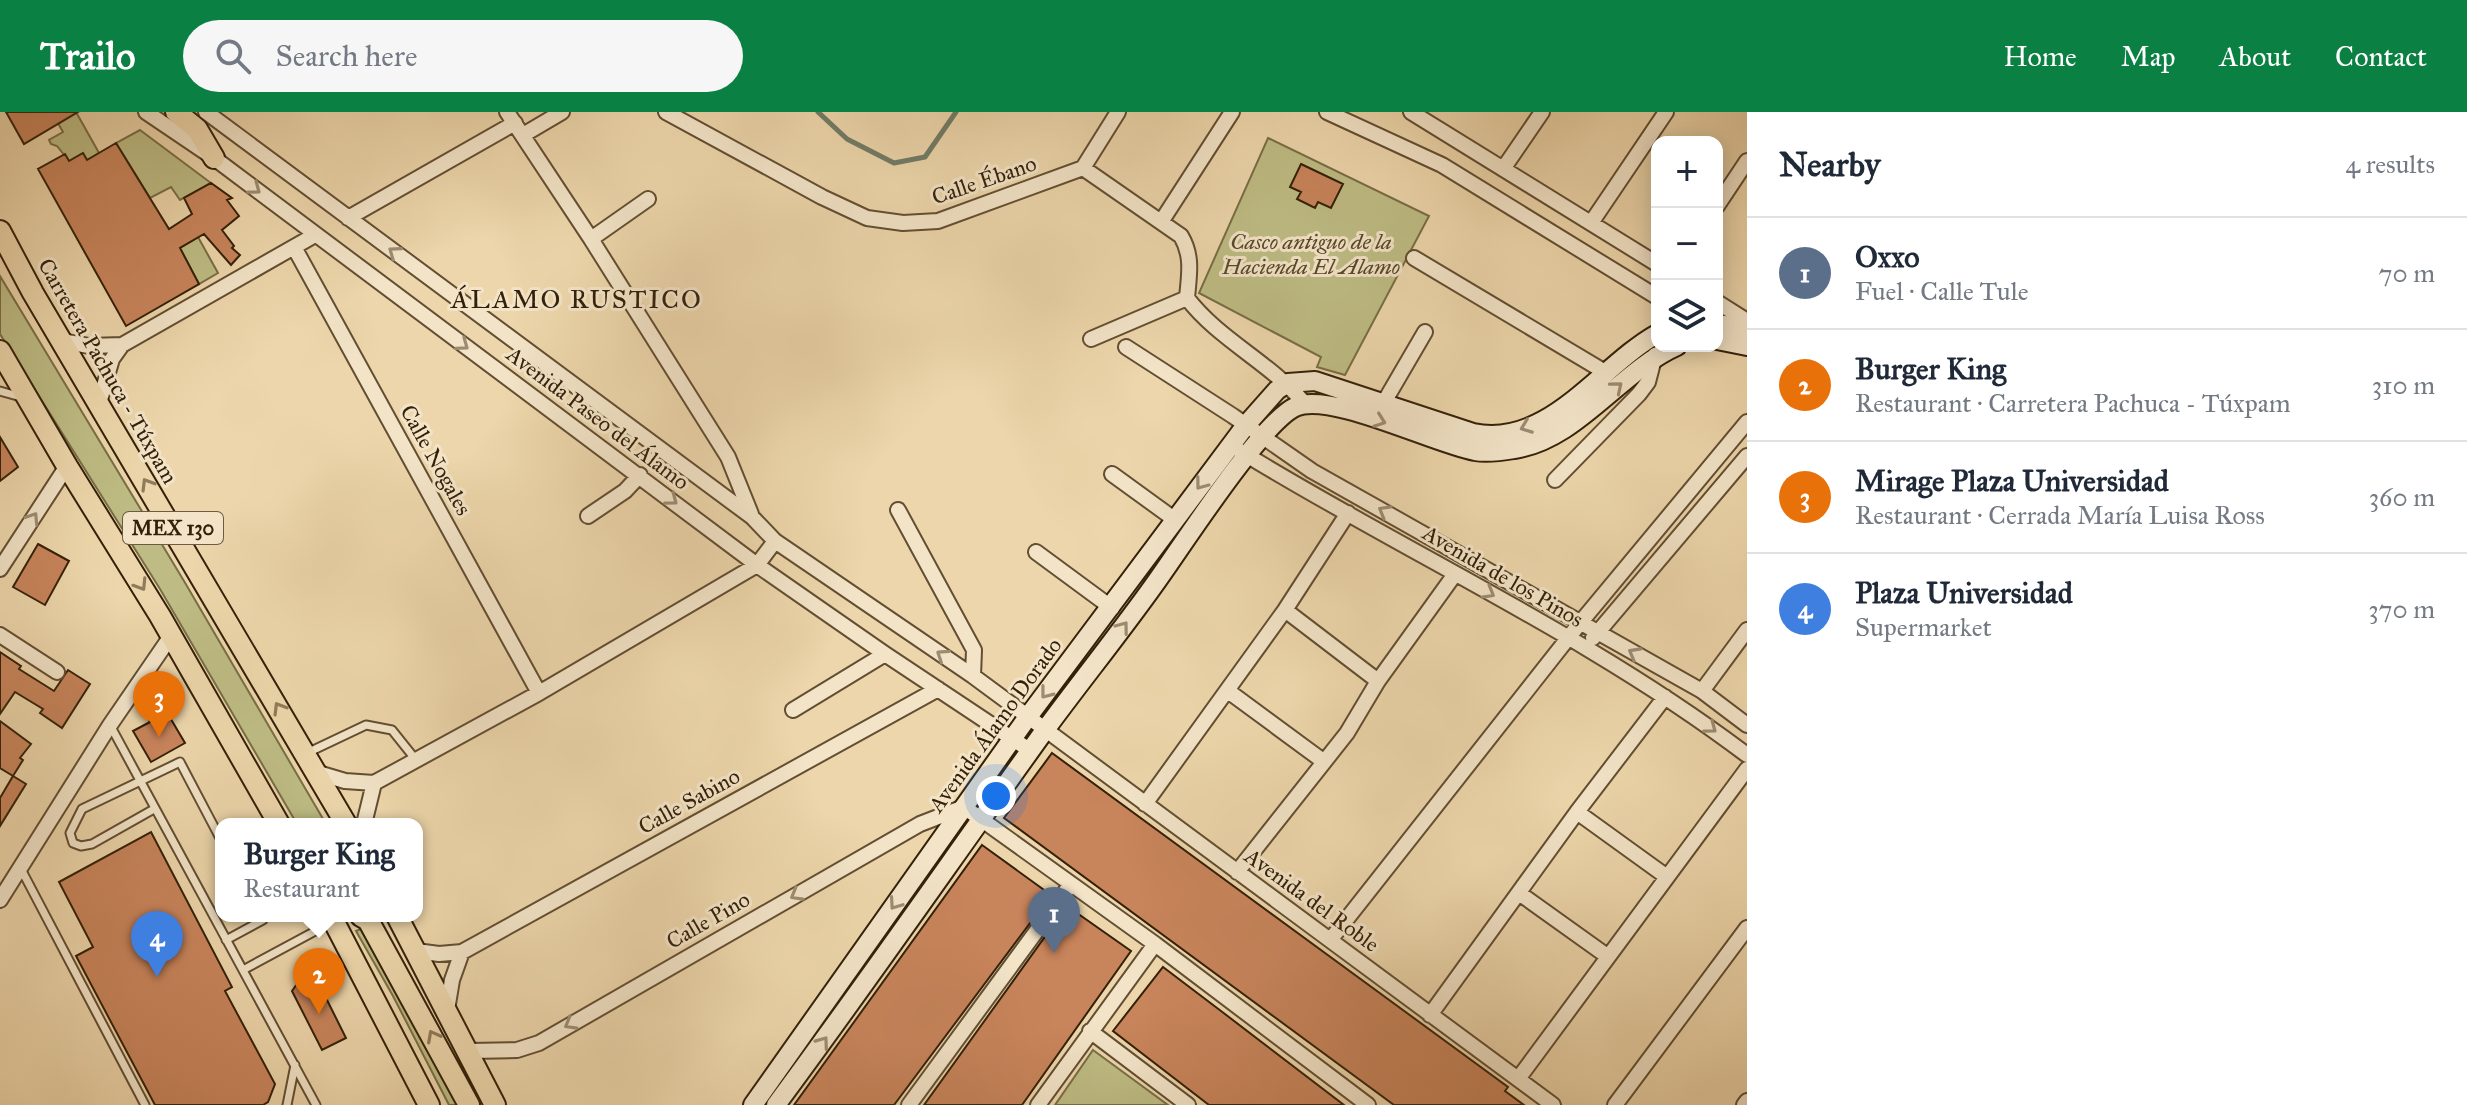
<!DOCTYPE html>
<meta charset="utf-8">
<style>
:root{--surface:#fff;--page:#f6f6f7;--text:#1f2937;--muted:#747a83;--line:#e0e1e3;--accent:#0b8043}
body{margin:0;font-family:"IM FELL Great Primer",serif;background:var(--page);color:var(--text)}
.controls{position:absolute;right:24px;top:24px;display:grid;overflow:hidden;border-radius:16px;box-shadow:0 4px 20px #0003}
.controls button{width:72px;height:72px;display:grid;place-items:center;padding:0;border:0;border-bottom:2px solid var(--line);background:var(--surface);color:var(--text);font:40px sans-serif}
.you{position:absolute;left:996px;top:684px;width:28px;height:28px;margin:-20px;border:6px solid #fff;border-radius:50%;background:#1a73e8;box-shadow:0 0 0 12px #1a73e833}
.badge{display:grid;place-items:center;width:52px;height:52px;border-radius:50%;background:var(--accent);color:#fff;font-size:26px;font-weight:700}
.pin{position:absolute;translate:-50% -66px;filter:drop-shadow(0 2px 4px #0008)}
.pin::after{content:'';position:absolute;top:42px;width:28px;height:24px;background:inherit;clip-path:polygon(0 0,100% 0,50% 100%)}
.popup{position:absolute;left:215px;top:706px;width:208px;height:104px;box-sizing:border-box;display:grid;place-content:center;border-radius:16px;background:var(--surface);filter:drop-shadow(0 2px 6px #0005);font-size:26px;white-space:nowrap;color:var(--muted)}
.popup b{font-size:30px;color:var(--text)}
.popup::after{content:'';position:absolute;left:50%;top:100%;margin-left:-16px;border:16px solid transparent;border-top-color:var(--surface)}
.list{margin:0;padding:0;list-style:none}
h2{display:flex;justify-content:space-between;align-items:center;height:104px;margin:0;padding:0 32px;font-size:34px}
h2 small{font-size:26px;font-weight:400;color:var(--muted)}
.list li{display:grid;grid-template-columns:52px 1fr auto;gap:24px;align-items:center;box-sizing:border-box;height:112px;padding:0 32px;border-top:2px solid var(--line)}
.list b{display:block;font-size:30px;white-space:nowrap}
.list p{margin:0;font-size:26px;white-space:nowrap;color:var(--muted)}
.list em{font-size:26px;font-style:normal;color:var(--muted)}
.icon{flex:none;width:44px;height:44px;fill:none;stroke:currentColor;stroke-width:2;stroke-linecap:round;stroke-linejoin:round}
.map{position:relative;flex:none;width:1747px;height:993px;overflow:hidden}
header{display:flex;align-items:center;gap:48px;box-sizing:border-box;height:112px;padding:0 40px;background:var(--accent);color:#fff}
header strong{font-size:38px}
nav{display:flex;gap:44px;margin-inline-start:auto;font-size:28px}
.search{width:560px;height:72px;background:var(--page);display:flex;align-items:center;gap:20px;box-sizing:border-box;padding:0 28px;border-radius:44px;color:var(--muted);font-size:30px}
main{display:flex}
aside{flex:1;background:var(--surface)}
.map>svg:first-child{display:block}
.green{fill:#bebc84;stroke:#786e46;stroke-width:2}
.lines{fill:none;stroke-linecap:round;stroke-linejoin:round}
.stream{stroke:#717c67;stroke-width:5}
.building{fill:#c8845b;stroke:#332009;stroke-width:2}
.lane-casing{stroke:#624e32;stroke-width:11}
.street-casing{stroke:#624e32;stroke-width:18}
.secondary-casing{stroke:#332009;stroke-width:22}
.primary-casing{stroke:#332009;stroke-width:24}
.lane{stroke:#f3e4c8;stroke-width:7}
.street{stroke:#f3e4c8;stroke-width:14}
.secondary{stroke:#f3e4c8;stroke-width:18}
.primary{stroke:#edd6ab;stroke-width:20}
.oneway{stroke:#9d8c72}
.oneway2{stroke:#907b5a}
.labels{text-anchor:middle;dominant-baseline:central;stroke-width:6;stroke-linejoin:round;paint-order:stroke}
.shield{fill:#f3e4c8;stroke:#6d5b42;stroke-width:2}
.shield-label{font-size:20px;font-weight:bold;fill:#332009}
.street-label{font-size:22px;fill:#332009;stroke:#f3e4c8}
.park-label{font-size:22px;font-style:italic;fill:#564728;stroke:#f3e4c8}
.quarter-label{font-size:26px;letter-spacing:2px;fill:#332009;stroke:#f3e4c8}
</style>
<header>
<strong>Trailo</strong>
<div class="search"><svg class="icon" aria-label="search" viewBox="0 0 24 24"><circle cx="10" cy="10" r="6"/><path d="M15 15l6 6"/></svg>Search here</div>
<nav><a>Home</a><a>Map</a><a>About</a><a>Contact</a></nav>
</header>
<main>
<div class="map">
<svg width="1747" height="993" viewBox="0 0 1747 993">
<rect width="100%" height="100%" fill="#edd6ab"/>
<filter id="stains"><feTurbulence type="fractalNoise" baseFrequency=".0025" numOctaves="4"/><feColorMatrix values="0 0 0 0 .2 0 0 0 0 .09 0 0 0 0 .02 0 0 0 .5 -.17"/></filter>
<radialGradient id="worn" r=".72"><stop offset=".6" stop-color="#630" stop-opacity="0"/><stop offset="1" stop-color="#630" stop-opacity=".3"/></radialGradient>
<path class="green" d="M76,0L99,41L87,48L83,41L69,49L57,34L51,32L49,28L63,20L52,1Z
M140,18L211,71L180,88L171,75L150,86L116,31Z
M1268,26L1429,104L1345,263L1317,255L1321,245L1199,181Z
M198,125L218,161L199,172L180,136Z
M0,164L184,469L326,712H297L160,477L0,222Z
M363,816L463,993H449L393,884L356,819Z
M1093,938L1168,993H1055Z"/>
<g class="lines">
<path class="stream" d="M818,0L847,27L894,51L925,45L956,0"/>
</g>
<path class="building" d="M6,0H78L24,32Z
M116,31L169,117L192,102L184,86L211,71L232,86L227,88L239,104L222,118L234,134L232,136L240,143L231,153L204,122L180,136L199,172L126,214L38,57L65,42L69,49L83,41L87,48Z
M1301,52L1343,72L1331,96L1318,90L1315,96L1297,87L1301,80L1290,75Z
M0,325L18,355L0,369Z
M38,432L69,449L45,493L13,475Z
M0,540L21,554L19,557L54,579L68,558L90,572L62,616L40,601L43,597L15,580L0,602Z
M162,592L185,631L151,650L133,619L150,610L145,601Z
M0,609L31,632L20,646L23,648L13,664L0,656Z
M1052,641L1508,975L1505,979L1524,993H1394L1004,706Z
M13,664L26,672L0,714V686Z
M151,720L232,875L225,879L275,972L268,990L263,993H155L76,844L93,835L59,770Z
M982,733L1051,783L894,993H794Z
M1067,794L1131,839L1022,993H924Z
M1163,855L1221,899L1344,993H1209L1113,919Z
M306,865L316,866L346,926L322,938L292,879L299,869Z"/>
<g class="lines">
<g class="lane-casing">
<path id="lane" d="M0,279L21,285
M110,613L316,993
M307,641L366,613L392,618L416,648
M154,697L92,732L81,734L73,731L70,721L82,697L180,650L221,728
M21,757L145,993
M226,828L263,808L261,804
M243,858L332,810
M287,993L295,953"/>
</g>
<g class="street-casing">
<path id="street" d="M146,0L214,46L757,453L885,542L1031,639
M206,0L752,405L775,429L973,564L1553,993
M507,0L591,127L728,345L751,402
M666,0L822,85L867,106L903,111L938,109L1083,56L1118,0
M1327,0L1442,53L1657,185
M1411,0L1657,152
M523,23L562,0
M1083,56L1181,124C1193,144 1189,163 1187,186C1219,228 1271,251 1305,292
M1503,57L1542,0
M1717,94L1747,49
M348,106L515,11
M1161,110L1232,0
M1591,111L1666,0
M591,127L648,87
M294,135L539,581
M1414,146L1605,260
M1717,190L1747,209
M1091,227L1187,186
M62,229L89,234L122,233L315,123
M1126,235L1233,304L1312,359L1702,579L1747,613
M99,291L112,247L122,233
M1383,292L1425,220
M1240,339C1408,442 1590,524 1747,643
M1112,362L1174,407
M1555,368L1639,282L1648,270L1655,243
M898,398L974,538L973,564
M588,404L625,379L640,363
M1036,440L1112,496
M0,457L67,354
M1285,498L1378,569
M0,523L57,560
M1593,526L1747,344
M1228,579L1323,649
M1702,579L1747,518
M793,598L885,542
M318,661L345,669L374,671L539,581L757,453L775,429
M1145,692L1285,498L1348,401
M1577,700L1667,765
M364,712L374,671
M1237,760L1347,621L1378,569L1455,462
M1519,781L1607,844
M0,788L110,613L171,524
M1331,827L1580,511L1747,310
M416,839L439,842L462,840L938,577
M447,898L452,868L462,840
M1430,903L1577,700L1665,585
M1090,919L1188,993
M470,939L517,938L539,931L920,712L964,695L1155,832L1368,993
M1518,967L1747,657
M909,993L1071,772
M1038,993L1155,832
M1615,993L1747,816
M1744,993L1747,989"/>
</g>
<g class="secondary-casing">
<path id="secondary" d="M1717,212L1747,216
M1717,228L1747,234
M753,993L1027,606L1246,313L1277,278L1288,271L1315,269L1473,321C1548,337 1600,254 1657,222
M776,993C868,869 955,743 1045,618C1081,569 1119,522 1154,473C1181,436 1260,312 1295,295C1330,279 1433,331 1475,339C1487,341 1502,339 1514,337C1577,328 1620,259 1677,234"/>
</g>
<g class="primary-casing">
<path id="primary" d="M176,0L197,17L214,46
M0,119L33,181L346,712
M0,239L67,354L160,504L279,712
M331,804L429,993
M361,804L368,808L469,993
M397,804L495,993"/>
</g>
<use href="#lane" class="lane"/>
<use href="#street" class="street"/>
<use href="#secondary" class="secondary"/>
<use href="#primary" class="primary"/>
</g>
<defs><path id="oneway-chevron" d="M-2-3.5L2.5 0L-2 3.5" fill="none" stroke-width="1.6" stroke-linecap="round" stroke-linejoin="round" transform="scale(2)"/></defs>
<g class="oneway">
<use href="#oneway-chevron" transform="translate(255 77) rotate(37)"/>
<use href="#oneway-chevron" transform="translate(394 140) rotate(-144)"/>
<use href="#oneway-chevron" transform="translate(463 233) rotate(36)"/>
<use href="#oneway-chevron" transform="translate(1617 275) rotate(-40)"/>
<use href="#oneway-chevron" transform="translate(1380 309) rotate(20)"/>
<use href="#oneway-chevron" transform="translate(1526 315) rotate(159)"/>
<use href="#oneway-chevron" transform="translate(1201 372) rotate(127)"/>
<use href="#oneway-chevron" transform="translate(672 388) rotate(37)"/>
<use href="#oneway-chevron" transform="translate(1384 399) rotate(-150)"/>
<use href="#oneway-chevron" transform="translate(33 406) rotate(-57)"/>
<use href="#oneway-chevron" transform="translate(1489 481) rotate(30)"/>
<use href="#oneway-chevron" transform="translate(1123 515) rotate(-53)"/>
<use href="#oneway-chevron" transform="translate(1634 541) rotate(-151)"/>
<use href="#oneway-chevron" transform="translate(942 543) rotate(-146)"/>
<use href="#oneway-chevron" transform="translate(1046 581) rotate(128)"/>
<use href="#oneway-chevron" transform="translate(1711 616) rotate(37)"/>
<use href="#oneway-chevron" transform="translate(796 783) rotate(150)"/>
<use href="#oneway-chevron" transform="translate(895 792) rotate(125)"/>
<use href="#oneway-chevron" transform="translate(570 912) rotate(150)"/>
<use href="#oneway-chevron" transform="translate(823 930) rotate(-54)"/>
</g>
<g class="oneway2">
<use href="#oneway-chevron" transform="translate(147 372) rotate(-121)"/>
<use href="#oneway-chevron" transform="translate(141 473) rotate(58)"/>
<use href="#oneway-chevron" transform="translate(279 596) rotate(-121)"/>
<use href="#oneway-chevron" transform="translate(433 924) rotate(-118)"/>
</g>
<g class="labels">
<rect class="shield" x="123" y="400" width="100" height="32" rx="6"/>
<g class="shield-label">
<text x="173" y="416">MEX 130</text>
</g>
<g class="street-label">
<text transform="translate(984 68) rotate(-19)">Calle Ébano</text>
<text transform="translate(108 259) rotate(60)">Carretera Pachuca - Túxpam</text>
<text transform="translate(598 306) rotate(37)">Avenida Paseo del Álamo</text>
<text transform="translate(436 348) rotate(61)">Calle Nogales</text>
<text transform="translate(1503 464) rotate(30)">Avenida de los Pinos</text>
<text transform="translate(995 613) rotate(-54)">Avenida Álamo Dorado</text>
<text transform="translate(689 689) rotate(-29)">Calle Sabino</text>
<text transform="translate(1312 788) rotate(36)">Avenida del Roble</text>
<text transform="translate(708 808) rotate(-30)">Calle Pino</text>
</g>
<g class="park-label">
<text x="1311" y="129">Casco antiguo de la<tspan x="1311" dy="25">Hacienda El Alamo</tspan></text>
</g>
<g class="quarter-label">
<text x="577" y="187">ÁLAMO RUSTICO</text>
</g>
</g>
<rect width="100%" height="100%" filter="url(#stains)"/>
<rect width="100%" height="100%" fill="url(#worn)"/>
</svg>
<div class="controls">
<button>+</button>
<button>−</button>
<button><svg class="icon" aria-label="layers" viewBox="0 0 24 24"><path d="M12 4l9 5-9 5-9-5zM3 14l9 5 9-5"/></svg></button>
</div>
<div class="you"></div>
<div class="pin badge" style="left:1054px;top:841px;background:#5c6f8a">1</div>
<div class="pin badge" style="left:319px;top:902px;background:#e8710a">2</div>
<div class="popup"><b>Burger King</b>Restaurant</div>
<div class="pin badge" style="left:159px;top:625px;background:#e8710a">3</div>
<div class="pin badge" style="left:157px;top:865px;background:#3f7fe0">4</div>
</div>
<aside>
<h2>Nearby<small>4 results</small></h2>
<ul class="list">
<li><span class="badge" style="background:#5c6f8a">1</span><div><b>Oxxo</b><p>Fuel · Calle Tule</p></div><em>70 m</em></li>
<li><span class="badge" style="background:#e8710a">2</span><div><b>Burger King</b><p>Restaurant · Carretera Pachuca - Túxpam</p></div><em>310 m</em></li>
<li><span class="badge" style="background:#e8710a">3</span><div><b>Mirage Plaza Universidad</b><p>Restaurant · Cerrada María Luisa Ross</p></div><em>360 m</em></li>
<li><span class="badge" style="background:#3f7fe0">4</span><div><b>Plaza Universidad</b><p>Supermarket</p></div><em>370 m</em></li>
</ul>
</aside>
</main>
